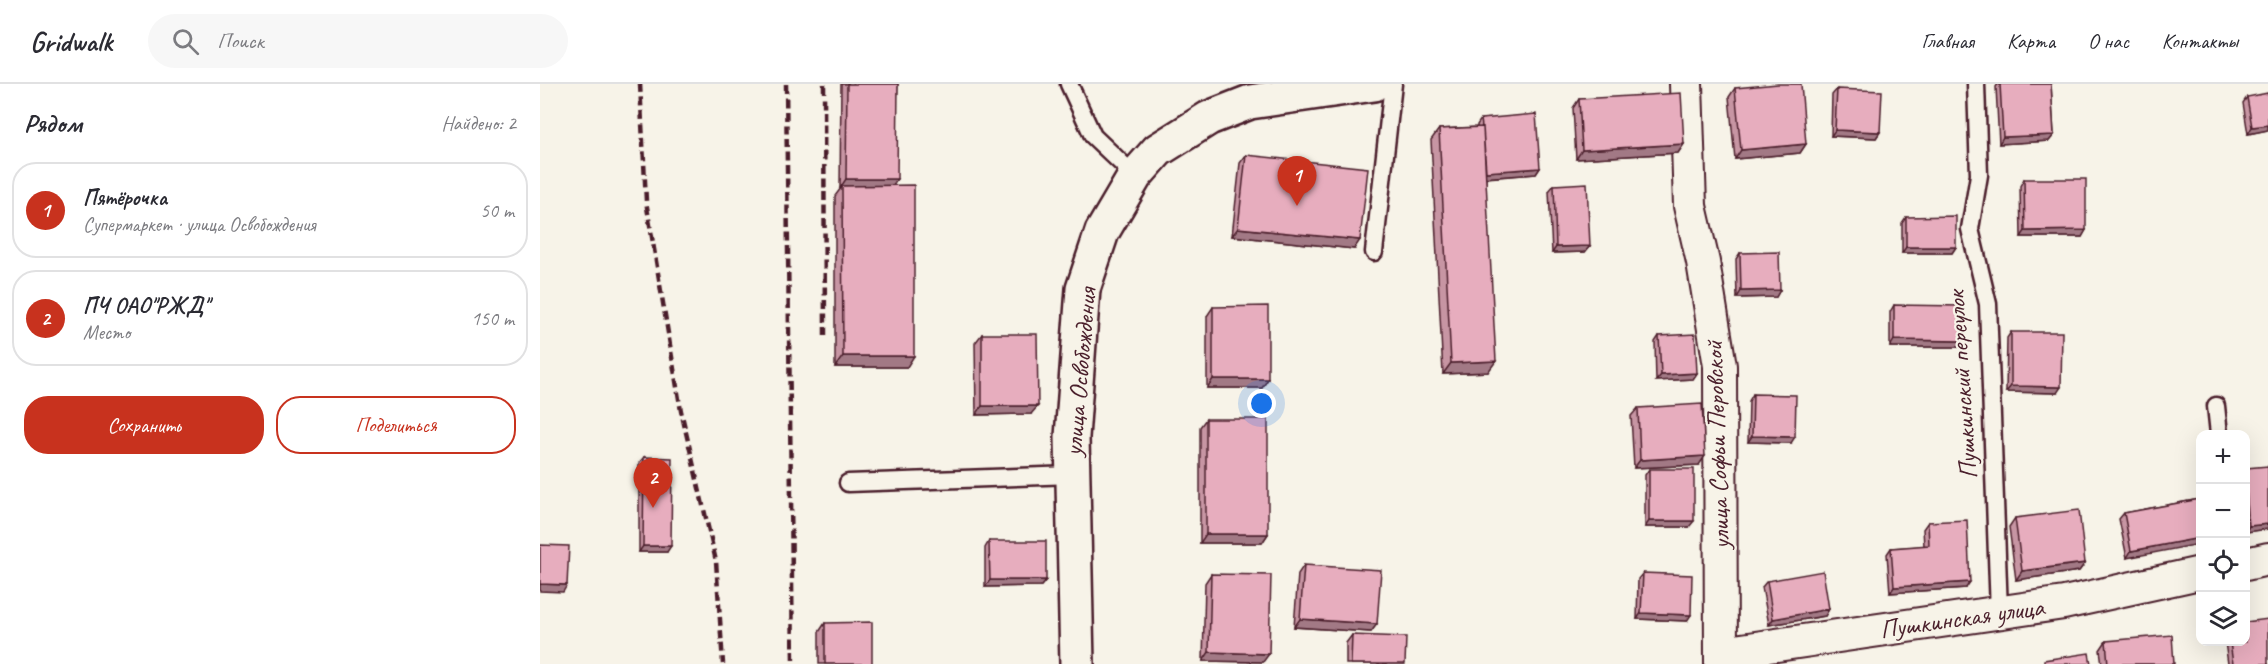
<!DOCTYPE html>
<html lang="ru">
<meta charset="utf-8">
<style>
:root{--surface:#fff;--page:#f7f7f7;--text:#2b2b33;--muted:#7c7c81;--line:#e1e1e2;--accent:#c8321e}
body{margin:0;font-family:Caveat,sans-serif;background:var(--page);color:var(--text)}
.controls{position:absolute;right:18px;bottom:18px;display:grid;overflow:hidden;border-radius:12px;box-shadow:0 6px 24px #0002}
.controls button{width:54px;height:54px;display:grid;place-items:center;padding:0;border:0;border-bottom:2px solid var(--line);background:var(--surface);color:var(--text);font:30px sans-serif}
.you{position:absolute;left:722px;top:320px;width:21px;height:21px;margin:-15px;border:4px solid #fff;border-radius:50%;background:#1a73e8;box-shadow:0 0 0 9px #1a73e833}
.badge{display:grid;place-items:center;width:39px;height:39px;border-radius:50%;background:var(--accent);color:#fff;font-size:20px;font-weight:700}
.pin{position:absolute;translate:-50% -50px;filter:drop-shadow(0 2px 3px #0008)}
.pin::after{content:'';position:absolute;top:32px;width:21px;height:18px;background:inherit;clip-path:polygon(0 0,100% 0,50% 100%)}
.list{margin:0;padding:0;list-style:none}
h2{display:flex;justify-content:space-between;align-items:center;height:78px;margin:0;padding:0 24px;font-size:26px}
h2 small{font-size:20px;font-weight:400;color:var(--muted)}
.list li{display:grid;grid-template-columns:39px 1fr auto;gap:18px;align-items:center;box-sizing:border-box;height:96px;margin:0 12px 12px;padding:0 12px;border:2px solid var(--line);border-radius:24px}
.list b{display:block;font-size:22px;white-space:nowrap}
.list p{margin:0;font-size:20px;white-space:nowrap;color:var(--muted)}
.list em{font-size:20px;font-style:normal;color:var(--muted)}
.actions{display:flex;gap:12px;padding:18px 24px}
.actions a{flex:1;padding:14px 0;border:2px solid var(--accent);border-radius:24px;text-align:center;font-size:21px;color:var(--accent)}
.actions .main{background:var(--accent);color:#fff}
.icon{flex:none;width:33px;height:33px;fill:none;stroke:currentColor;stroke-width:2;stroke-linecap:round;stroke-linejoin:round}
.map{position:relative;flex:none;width:1728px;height:580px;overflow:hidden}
header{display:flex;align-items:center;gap:36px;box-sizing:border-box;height:84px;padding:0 30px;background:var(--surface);border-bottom:2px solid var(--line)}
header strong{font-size:28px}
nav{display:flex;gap:33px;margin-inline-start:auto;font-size:21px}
.search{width:420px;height:54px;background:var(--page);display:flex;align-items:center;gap:15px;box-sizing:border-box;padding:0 21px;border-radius:33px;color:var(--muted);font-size:22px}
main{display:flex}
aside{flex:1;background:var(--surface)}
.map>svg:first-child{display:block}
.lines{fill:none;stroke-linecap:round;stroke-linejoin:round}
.service-casing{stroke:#4a1f2b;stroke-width:21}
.minor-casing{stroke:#4a1f2b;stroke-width:36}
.primary-casing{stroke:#4a1f2b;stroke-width:38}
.service{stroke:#f7f3e8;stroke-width:16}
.minor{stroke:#f7f3e8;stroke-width:32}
.primary{stroke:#f7f3e8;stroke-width:33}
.rail{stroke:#4a1f2b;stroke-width:4.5;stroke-dasharray:9 4.5;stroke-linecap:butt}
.wall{fill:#c795a3;stroke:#4a1f2b;stroke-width:1.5}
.shaded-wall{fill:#a27985;stroke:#4a1f2b;stroke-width:1.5}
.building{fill:#e7adbe;stroke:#4a1f2b;stroke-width:1.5}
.labels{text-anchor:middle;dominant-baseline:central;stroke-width:4.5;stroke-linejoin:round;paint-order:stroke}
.street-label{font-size:26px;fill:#4a1f2b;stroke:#f7f3e8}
</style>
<header>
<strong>Gridwalk</strong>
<div class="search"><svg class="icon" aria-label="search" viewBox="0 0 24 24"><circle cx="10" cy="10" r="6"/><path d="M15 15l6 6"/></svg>Поиск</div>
<nav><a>Главная</a><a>Карта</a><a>О нас</a><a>Контакты</a></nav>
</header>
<main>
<aside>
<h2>Рядом<small>Найдено: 2</small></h2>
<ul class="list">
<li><span class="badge">1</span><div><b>Пятёрочка</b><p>Супермаркет · улица Освобождения</p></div><em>50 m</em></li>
<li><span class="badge">2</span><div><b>ПЧ ОАО&quot;РЖД&quot;</b><p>Место</p></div><em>150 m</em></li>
</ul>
<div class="actions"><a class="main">Сохранить</a><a>Поделиться</a></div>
</aside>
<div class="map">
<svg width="1728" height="580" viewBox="0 0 1728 580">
<rect width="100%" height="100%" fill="#f7f3e8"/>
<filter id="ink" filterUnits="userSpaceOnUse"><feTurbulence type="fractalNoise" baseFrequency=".0167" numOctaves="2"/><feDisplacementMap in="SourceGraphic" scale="12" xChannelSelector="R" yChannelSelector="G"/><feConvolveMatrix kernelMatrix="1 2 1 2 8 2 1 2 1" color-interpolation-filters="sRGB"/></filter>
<g filter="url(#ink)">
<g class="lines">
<g class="service-casing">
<path id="service" d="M529,0L553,52L595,92
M1436,0L1439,91L1430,145L1448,220L1459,528
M834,168L853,0
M1676,322L1679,350
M308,399L533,391"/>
</g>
<g class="minor-casing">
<path id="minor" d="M1146,0L1150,122L1163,178L1180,282L1181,580
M1706,480L1728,475
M1181,569L1524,519L1660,489"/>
</g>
<g class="primary-casing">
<path id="primary" d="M537,580L532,353L543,205L562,148L595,92L618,66L669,34L710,18L834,0"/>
</g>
<use href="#service" class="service"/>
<use href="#minor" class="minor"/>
<use href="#primary" class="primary"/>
<path class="rail" d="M100,0L106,117L141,327L176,477L183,580
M246,0L253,580
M284,0L285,254"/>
</g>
<path class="wall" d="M301,0H358L352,102L367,283H295V112L301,104H300Z
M1458,0H1511L1514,51L1509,57L1459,60L1456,3Z
M1195,4L1266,60L1260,69L1195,75L1189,13Z
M1297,5L1340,48L1336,54L1291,52L1292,11Z
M1707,13L1728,46L1708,50L1703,19Z
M1039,15L1144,60L1138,69L1036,75L1033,24Z
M941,35L1000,84L996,90L946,94L948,288L903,290L891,56L899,45L937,43V41Z
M706,71L814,165L692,152L700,79Z
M1484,95L1546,146L1542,153H1481L1480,102Z
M1014,101L1050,162L1045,168L1012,169L1009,107Z
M1366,133L1416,163L1412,169H1362V139Z
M1200,169L1240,206L1236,213L1197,214L1196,175Z
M1354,221L1418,263H1350V228Z
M673,223L728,295L722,304H667V232Z
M1471,248L1517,309L1466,308L1467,254Z
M442,250L491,330L436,331L435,259Z
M1119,252L1157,289L1153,295L1116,297L1115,258Z
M1213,310L1251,359L1208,358L1209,317Z
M1098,324L1159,381L1094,384L1091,332Z
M666,335L728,450L722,459H660V343Z
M104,373L127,468H99V379Z
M1706,384L1728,445L1706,448Z
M1109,385L1149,443H1105V391Z
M1660,415L1587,474L1579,435L1584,429Z
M1475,434L1545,479L1539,487L1476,496L1469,443Z
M1388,438L1426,504L1350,509L1347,470L1351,464L1384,462L1383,445Z
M449,457L506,496L501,502L445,503V464Z
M764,481L837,540L831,548L754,543L758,490Z
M1103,489L1147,537L1097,535L1098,495Z
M671,490L723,578L663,577L665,499Z
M1227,497L1289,525L1285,532L1229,541L1222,503Z
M285,539L332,580H279V548Z
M812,551L865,580H806V559Z
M1566,557L1634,580H1562L1560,566Z
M1685,558H1706L1728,580H1688Z"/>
<path class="shaded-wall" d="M1728,41V46L1708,50L1712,43Z
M1295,46L1340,48L1336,54L1291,52Z
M1514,51L1509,57L1459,60L1463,53Z
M1144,60L1138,69L1036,75L1042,66Z
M1266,60L1260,69L1195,75L1201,66Z
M1000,84L996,90L941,94L945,88Z
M306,95H357L351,104L302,102L301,104H300Z
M698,144L820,156L814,165L692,152Z
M1546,146L1542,153H1481L1485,147Z
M1050,162L1045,168L1012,169L1016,163Z
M1366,163H1416L1412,169H1362Z
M1240,206L1236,213L1197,214L1201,207Z
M1354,256L1423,257L1418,263H1350Z
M303,272H374L367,283H295Z
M956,277L948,288L903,290L911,279Z
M1157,289L1153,295L1116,297L1121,291Z
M673,295H728L722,304H667Z
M1471,302L1521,303L1517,309L1466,308Z
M442,322H498L491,330L436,331Z
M1212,352L1255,353L1251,359L1208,358Z
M1165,372L1159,381L1094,384L1100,376Z
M1109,437H1154L1149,443H1105Z
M1728,440V445L1706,448L1709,442Z
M666,450H728L722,459H660Z
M1660,454V460L1587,474L1591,467Z
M103,462H131L127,468H99Z
M1545,479L1539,487L1476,496L1482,487Z
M450,496H506L501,502L445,503Z
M1430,498L1426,504L1350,509L1354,503Z
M0,500L27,501L23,508L0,507Z
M1289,525L1285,532L1229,541L1233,535Z
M1101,529L1151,531L1147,537L1097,535Z
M760,535L837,540L831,548L754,543Z
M669,568L729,570L723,578L663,577Z"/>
<path class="building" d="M307,0H358L357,95H306Z
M1238,0H1261L1266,60L1201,66L1195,4Z
M1460,0H1511L1514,51L1463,53Z
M1297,5L1342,7L1340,48L1295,46Z
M1141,9L1144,60L1042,66L1039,15Z
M1728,9V41L1712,43L1707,13Z
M996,30L1000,84L946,88L943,43H942L941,35Z
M943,43L956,277L911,279L899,45Z
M706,71L828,84L820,156L698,144Z
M1484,95H1546V146L1485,147Z
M1047,99L1050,162L1016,163L1014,101Z
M374,101V272H303L302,102Z
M1416,132V163H1366V133Z
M1239,168L1240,206L1201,207L1200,169Z
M1354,221L1423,222V257L1354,256Z
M728,222V295H673V223Z
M1471,248H1522L1521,303L1471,302Z
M442,250H497L498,322H442Z
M1155,250L1157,289L1121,291L1119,252Z
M1213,310L1256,311L1255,353L1212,352Z
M1162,320L1165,372L1100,376L1098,324Z
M666,335H728V450H666Z
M104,373L132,374L131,462H103Z
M1728,382V440L1709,442L1706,405V384Z
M1109,385H1154V437H1109Z
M1660,415V454L1591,467L1584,429Z
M1539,426L1545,479L1482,487L1475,434Z
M1427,436L1430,498L1354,503L1351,464L1389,461L1388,438Z
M449,457H506V496H450Z
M0,461L29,462L27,501L0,500Z
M764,481L841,486L837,540L760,535Z
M1283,487L1289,525L1233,535L1227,497Z
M1103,489L1152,491L1151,531L1101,529Z
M671,490L731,491L729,570L669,568Z
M1728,535V580H1693L1690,558H1706V538Z
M332,538V580H285V539Z
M812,551L866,553L865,580H811Z
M1632,551L1634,580H1568L1566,557Z
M1549,569L1551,580H1504V576Z"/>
</g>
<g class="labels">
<g class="street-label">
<text transform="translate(540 288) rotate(-85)">улица Освобождения</text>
<text transform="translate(1422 301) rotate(-94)">Пушкинский переулок</text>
<text transform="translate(1177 361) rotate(-92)">улица Софьи Перовской</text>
<text transform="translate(1422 534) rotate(-8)">Пушкинская улица</text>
</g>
</g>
</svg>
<div class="controls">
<button>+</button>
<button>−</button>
<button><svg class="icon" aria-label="locate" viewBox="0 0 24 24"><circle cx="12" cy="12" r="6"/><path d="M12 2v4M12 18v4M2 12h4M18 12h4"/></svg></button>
<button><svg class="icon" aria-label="layers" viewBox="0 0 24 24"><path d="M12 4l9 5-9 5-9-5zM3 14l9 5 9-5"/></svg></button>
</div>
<div class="you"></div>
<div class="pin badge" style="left:757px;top:122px">1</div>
<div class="pin badge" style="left:113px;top:424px">2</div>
</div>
</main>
